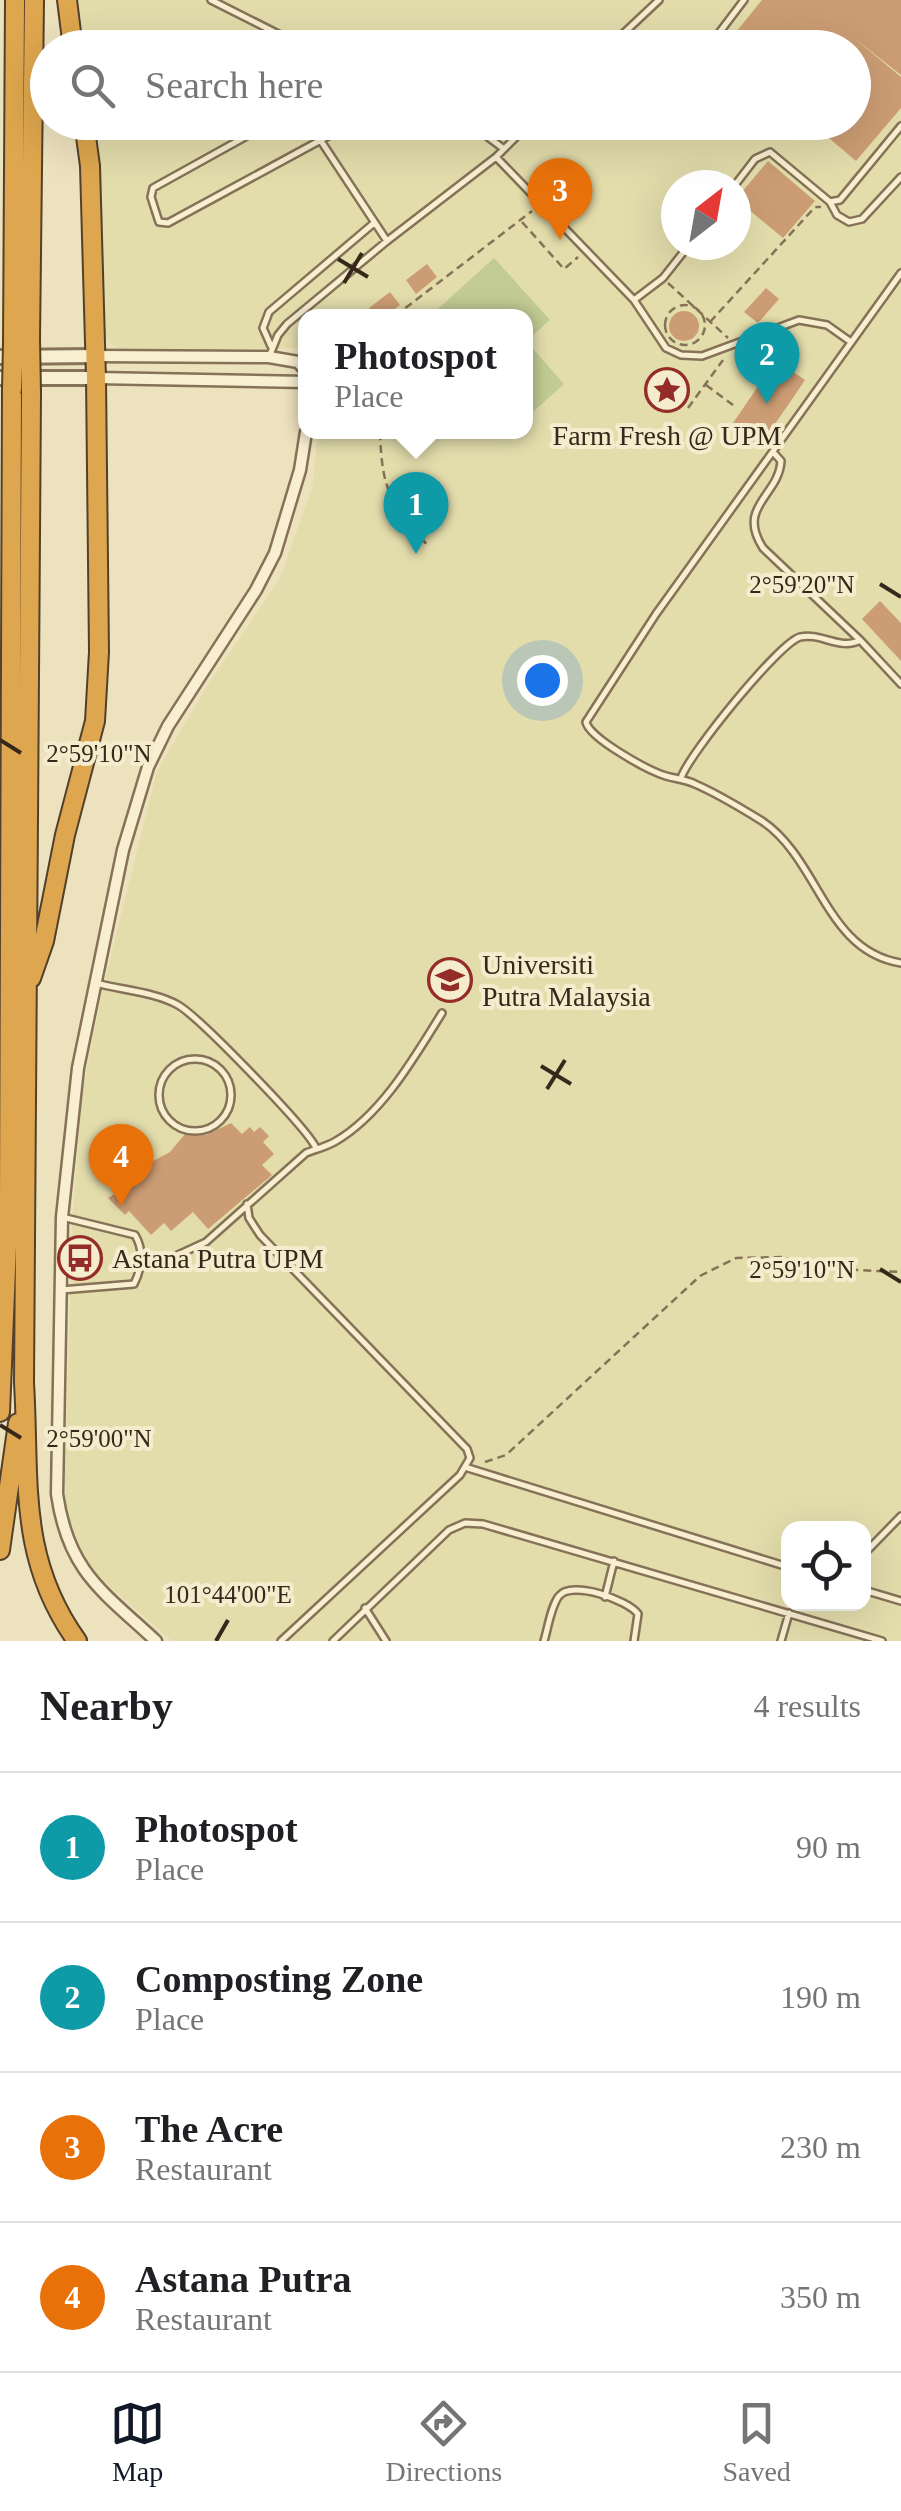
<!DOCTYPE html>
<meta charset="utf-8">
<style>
:root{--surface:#fff;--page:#f2f2f2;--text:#202124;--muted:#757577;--line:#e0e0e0;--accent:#111827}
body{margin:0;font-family:"Times New Roman",serif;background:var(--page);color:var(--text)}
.controls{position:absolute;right:30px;bottom:30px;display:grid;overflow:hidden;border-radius:20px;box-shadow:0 10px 40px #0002}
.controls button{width:90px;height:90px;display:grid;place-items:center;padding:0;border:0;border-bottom:2px solid var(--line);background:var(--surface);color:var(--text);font:50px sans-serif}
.compass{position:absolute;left:661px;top:170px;width:90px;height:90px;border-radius:50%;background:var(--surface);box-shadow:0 10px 40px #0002;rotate:31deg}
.you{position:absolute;left:542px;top:680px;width:35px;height:35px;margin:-25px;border:8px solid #fff;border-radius:50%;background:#1a73e8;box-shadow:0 0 0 15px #1a73e833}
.badge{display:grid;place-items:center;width:65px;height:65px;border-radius:50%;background:var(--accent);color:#fff;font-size:32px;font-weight:700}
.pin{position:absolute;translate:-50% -82px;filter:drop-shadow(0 2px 5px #0008)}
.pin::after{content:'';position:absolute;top:52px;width:35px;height:30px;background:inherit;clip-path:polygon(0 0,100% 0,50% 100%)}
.popup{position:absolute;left:298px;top:309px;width:235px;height:130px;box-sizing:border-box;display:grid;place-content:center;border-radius:20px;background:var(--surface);filter:drop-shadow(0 2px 8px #0005);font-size:32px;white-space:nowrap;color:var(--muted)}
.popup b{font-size:38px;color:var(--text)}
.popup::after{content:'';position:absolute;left:50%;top:100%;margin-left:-20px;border:20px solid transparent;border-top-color:var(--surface)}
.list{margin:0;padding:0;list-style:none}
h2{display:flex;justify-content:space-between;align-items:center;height:130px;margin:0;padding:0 40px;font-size:42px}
h2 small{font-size:32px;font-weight:400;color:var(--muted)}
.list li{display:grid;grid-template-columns:65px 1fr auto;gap:30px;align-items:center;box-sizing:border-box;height:150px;padding:0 40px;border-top:2px solid var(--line)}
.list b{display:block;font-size:38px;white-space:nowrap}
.list p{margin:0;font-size:32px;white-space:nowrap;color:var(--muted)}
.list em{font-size:32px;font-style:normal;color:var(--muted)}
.icon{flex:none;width:55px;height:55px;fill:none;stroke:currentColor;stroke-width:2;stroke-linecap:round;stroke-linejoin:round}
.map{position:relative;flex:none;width:901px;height:1641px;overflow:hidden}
.search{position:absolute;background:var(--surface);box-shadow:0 10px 40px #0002;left:30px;right:30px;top:30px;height:110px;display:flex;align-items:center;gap:25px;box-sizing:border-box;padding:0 35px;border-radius:55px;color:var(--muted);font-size:38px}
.sheet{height:730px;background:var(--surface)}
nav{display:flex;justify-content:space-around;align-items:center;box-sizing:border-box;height:140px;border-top:2px solid var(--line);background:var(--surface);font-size:28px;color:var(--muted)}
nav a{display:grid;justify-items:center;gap:5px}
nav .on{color:var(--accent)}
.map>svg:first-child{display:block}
.farmland{fill:#e3ddac;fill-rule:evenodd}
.green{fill:#c1cb93}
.building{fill:#cc9d74}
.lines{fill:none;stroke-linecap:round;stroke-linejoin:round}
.service-casing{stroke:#857257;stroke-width:10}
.minor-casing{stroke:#857257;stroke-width:15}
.tertiary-casing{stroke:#857257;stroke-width:18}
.motorway-casing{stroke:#53402c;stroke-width:22}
.path{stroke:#857257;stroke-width:2.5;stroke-dasharray:8 5;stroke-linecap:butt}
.service{stroke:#f8efd1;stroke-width:5}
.minor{stroke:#f8efd1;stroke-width:10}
.tertiary{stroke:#f8efd1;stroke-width:12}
.motorway{stroke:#dea64e;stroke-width:18}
.motorway-bridge-casing{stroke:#53402c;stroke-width:22;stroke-linecap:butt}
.motorway-bridge{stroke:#dea64e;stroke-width:18}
.ticks{fill:none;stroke:#35291c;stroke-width:4}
.labels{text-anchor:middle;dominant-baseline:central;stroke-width:8;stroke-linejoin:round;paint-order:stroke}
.poi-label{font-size:28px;fill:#35291c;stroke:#f5ecce;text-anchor:start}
.ticks-label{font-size:25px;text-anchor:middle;fill:#35291c;stroke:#f5ecce;stroke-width:8;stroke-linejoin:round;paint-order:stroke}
</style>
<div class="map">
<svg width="901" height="1641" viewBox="0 0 901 1641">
<rect width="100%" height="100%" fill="#ede2be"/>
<path class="farmland" d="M78,0H901V1641H172L103,1581L85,1559L66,1510L65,1477L72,1227L81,1101L102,991L157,771L206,688L280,578L312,488L318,432H526V316H306V348L121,351L112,345L105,337L103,321L94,123L854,122V48L85,47ZM676,185H736V245H676ZM788,1528H864V1604H788Z"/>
<path class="green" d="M494,258L550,320L526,341L564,384L526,418V316H430Z"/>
<path class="building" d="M762,0H901V75L853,37L901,77V108L856,161L810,122H854V48H723Z
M768,161L815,201L783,238L736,199Z
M427,264L437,277L416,294L406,280Z
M766,288L779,299L758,323L744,312Z
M390,292L400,305L385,316H375L369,308Z
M669 326a15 15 0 1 1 30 0a15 15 0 1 1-30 0Z
M776,360L805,380L758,449L729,429Z
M880,601L901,623V661L862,619Z
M231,1123L242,1134L250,1127L254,1132L260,1127L269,1136L263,1142L274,1154L262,1165L272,1175L208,1229L193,1212L171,1231L164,1223L151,1235L129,1211L125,1215L108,1198L121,1190L116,1183L133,1172L132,1167L141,1163L144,1166L170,1152L185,1134L206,1135Z"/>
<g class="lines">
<g class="service-casing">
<path id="service" d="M211,0L306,48
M716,37L744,0
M608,48L659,0
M272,122L153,188L151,197L159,222L168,223L354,122
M460,122L484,134L504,149
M321,141L387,241
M496,157L634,300L666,348L681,355L702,356L799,320L827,325L851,342
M735,185L755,159L770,152L830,202L840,200L901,126
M830,202L837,215L849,222L862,219L901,177
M901,273L656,614L586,722C589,738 649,771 666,776C676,779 685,779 695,784C718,794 741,808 762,821C820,860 825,951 901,963
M634,300L663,278L689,245
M271,346L263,328L269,312L374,223
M269,357L278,335L287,324L387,241L496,157L531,122
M773,452L781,461C779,496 736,506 763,548L860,640L901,684
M681,778C689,754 779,643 800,637C821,632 840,651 860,640
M96,983C121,990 155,992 178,1005C199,1017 307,1128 316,1148
M159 1095a36 36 0 1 1 72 0a36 36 0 1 1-72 0Z
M247,1204L249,1218L260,1235L467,1449L470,1458L460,1475L281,1641
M141,1261L167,1260L206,1242L306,1153C316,1149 326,1147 336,1141C382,1114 414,1058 442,1013
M61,1290L134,1284C142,1268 144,1250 135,1235L62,1217
M468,1468L788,1567
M864,1554L901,1516
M864,1590L901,1601
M605,1597L614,1561
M365,1608L386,1641
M333,1641L449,1530L465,1523L483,1524L882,1641
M544,1641C548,1628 551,1606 559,1596C572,1580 628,1600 638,1614L634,1641
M781,1641L789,1613"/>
</g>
<g class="minor-casing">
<path id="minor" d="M96,356L269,357L298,362L306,371
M96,378L306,382
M156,1641C102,1591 68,1571 57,1494L62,1217L78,1068L123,850L148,767L168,726L256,590L275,553L300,470L306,432"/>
</g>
<g class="tertiary-casing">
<path id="tertiary" d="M0,357L96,356
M0,378H96"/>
</g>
<g class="motorway-casing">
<path id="motorway" d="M67,0L73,48
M30,339L34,0
M13,343L15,0
M31,393L24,1383C30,1480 17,1557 77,1641
M31,978L44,941L65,835L95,721L99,652L96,378L90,166L84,122
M0,1412L9,1197L12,389
M0,1550L18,1423"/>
</g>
<path class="path" d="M522,222L564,269L578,257
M668,283L728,338
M665 325a20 20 0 1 1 40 0a20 20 0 1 1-40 0Z
M395,316L532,211
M710,322L815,207H821
M706,385L733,405
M688,408L723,360
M380,432C382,491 390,503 429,547
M485,1462L506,1455L700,1276L736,1258L781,1257L834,1269L901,1272"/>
<use href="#service" class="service"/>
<use href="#minor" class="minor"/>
<use href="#tertiary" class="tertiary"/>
<use href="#motorway" class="motorway"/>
<g class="motorway-bridge-casing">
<path id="motorway-bridge" d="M30,339L31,393
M12,389L13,343"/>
</g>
<use href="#motorway-bridge" class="motorway-bridge"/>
</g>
<path class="ticks" d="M338,259L368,277M344,283L362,253M880,584L901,597M0,740L21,753M541,1066L571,1084M547,1089L565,1060M880,1269L901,1282M0,1425L21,1438M216,1641L228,1620"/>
<defs>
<g id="sight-ring" transform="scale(2.25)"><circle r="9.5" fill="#f5ecce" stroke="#942d27" stroke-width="1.5"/><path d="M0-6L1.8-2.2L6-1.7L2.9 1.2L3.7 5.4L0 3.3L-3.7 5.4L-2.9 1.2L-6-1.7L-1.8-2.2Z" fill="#942d27"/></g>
<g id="university-ring" transform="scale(2.25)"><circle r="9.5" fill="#f5ecce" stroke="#942d27" stroke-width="1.5"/><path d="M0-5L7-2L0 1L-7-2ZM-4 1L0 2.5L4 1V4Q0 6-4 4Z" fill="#942d27"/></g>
<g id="bus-ring" transform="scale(2.25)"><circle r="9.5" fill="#f5ecce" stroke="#942d27" stroke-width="1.5"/><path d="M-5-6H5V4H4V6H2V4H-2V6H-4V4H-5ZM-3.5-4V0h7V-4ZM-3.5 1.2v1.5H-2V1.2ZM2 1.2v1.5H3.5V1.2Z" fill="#942d27"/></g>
</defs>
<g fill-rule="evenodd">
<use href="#sight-ring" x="667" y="390"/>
<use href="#university-ring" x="450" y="980"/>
<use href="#bus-ring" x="80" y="1258"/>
</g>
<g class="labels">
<g class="poi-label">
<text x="667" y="435" text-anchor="middle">Farm Fresh @ UPM</text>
<text x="482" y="964">Universiti<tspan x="482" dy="32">Putra Malaysia</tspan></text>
<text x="112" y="1258">Astana Putra UPM</text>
</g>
</g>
<g class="ticks-label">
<text x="802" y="593">2°59'20"N</text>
<text x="99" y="762">2°59'10"N</text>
<text x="802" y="1278">2°59'10"N</text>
<text x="99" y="1447">2°59'00"N</text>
<text x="228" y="1603">101°44'00"E</text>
</g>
</svg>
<div class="controls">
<button><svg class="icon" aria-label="locate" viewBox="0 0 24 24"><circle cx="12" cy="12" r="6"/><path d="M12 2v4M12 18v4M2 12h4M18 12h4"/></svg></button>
</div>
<svg class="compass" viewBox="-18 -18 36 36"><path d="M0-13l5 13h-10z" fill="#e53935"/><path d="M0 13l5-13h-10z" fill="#757577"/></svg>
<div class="you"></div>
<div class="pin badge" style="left:416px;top:554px;background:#0f9aa8">1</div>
<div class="popup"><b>Photospot</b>Place</div>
<div class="pin badge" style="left:767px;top:404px;background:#0f9aa8">2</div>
<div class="pin badge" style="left:560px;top:240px;background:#e8710a">3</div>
<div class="pin badge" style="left:121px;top:1206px;background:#e8710a">4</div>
<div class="search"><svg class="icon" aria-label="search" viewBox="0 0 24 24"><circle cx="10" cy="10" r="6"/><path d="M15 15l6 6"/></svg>Search here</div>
</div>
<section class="sheet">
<h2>Nearby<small>4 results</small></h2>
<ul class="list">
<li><span class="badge" style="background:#0f9aa8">1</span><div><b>Photospot</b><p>Place</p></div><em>90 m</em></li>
<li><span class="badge" style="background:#0f9aa8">2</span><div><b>Composting Zone</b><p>Place</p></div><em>190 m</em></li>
<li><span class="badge" style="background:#e8710a">3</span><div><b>The Acre</b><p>Restaurant</p></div><em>230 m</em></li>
<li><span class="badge" style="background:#e8710a">4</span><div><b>Astana Putra</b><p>Restaurant</p></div><em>350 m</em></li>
</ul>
</section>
<nav>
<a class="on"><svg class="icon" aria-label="map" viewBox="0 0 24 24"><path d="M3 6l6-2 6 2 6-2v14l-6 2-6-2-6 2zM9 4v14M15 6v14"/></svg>Map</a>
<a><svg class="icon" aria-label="directions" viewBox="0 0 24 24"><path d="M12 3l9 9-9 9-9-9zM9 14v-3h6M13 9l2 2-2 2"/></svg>Directions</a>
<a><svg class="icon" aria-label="saved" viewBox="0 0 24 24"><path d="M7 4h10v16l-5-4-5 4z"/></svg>Saved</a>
</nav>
